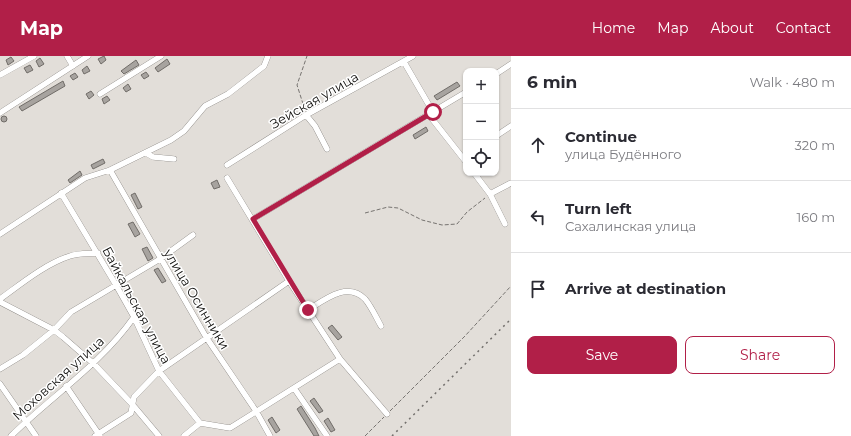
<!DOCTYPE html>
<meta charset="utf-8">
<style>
:root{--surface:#fff;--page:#f7f7f7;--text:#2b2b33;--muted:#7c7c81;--line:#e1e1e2;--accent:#b11f48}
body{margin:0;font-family:Montserrat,sans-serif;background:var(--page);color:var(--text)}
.controls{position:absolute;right:12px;top:12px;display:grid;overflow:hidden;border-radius:8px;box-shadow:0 1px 3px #0004}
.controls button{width:36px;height:36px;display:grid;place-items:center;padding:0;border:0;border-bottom:1px solid var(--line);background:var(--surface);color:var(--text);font:20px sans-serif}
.stop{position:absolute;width:12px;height:12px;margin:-9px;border:3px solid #b11f48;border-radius:50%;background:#fff}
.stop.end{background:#b11f48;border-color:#fff;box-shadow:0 1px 4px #0008}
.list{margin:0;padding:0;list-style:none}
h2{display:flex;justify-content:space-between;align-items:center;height:52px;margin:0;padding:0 16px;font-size:17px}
h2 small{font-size:13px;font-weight:400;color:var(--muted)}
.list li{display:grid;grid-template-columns:26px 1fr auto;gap:12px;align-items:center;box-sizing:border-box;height:72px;padding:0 16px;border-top:1px solid var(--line)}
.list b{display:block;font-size:15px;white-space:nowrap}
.list p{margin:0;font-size:13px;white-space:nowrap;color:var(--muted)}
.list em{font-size:13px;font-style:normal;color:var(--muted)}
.actions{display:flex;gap:8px;padding:12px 16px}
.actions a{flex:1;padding:9px 0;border:1px solid var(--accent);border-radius:8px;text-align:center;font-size:14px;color:var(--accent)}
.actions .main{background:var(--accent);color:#fff}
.icon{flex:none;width:22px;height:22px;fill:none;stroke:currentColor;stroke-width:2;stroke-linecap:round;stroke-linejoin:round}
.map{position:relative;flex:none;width:511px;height:380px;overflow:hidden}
header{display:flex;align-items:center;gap:24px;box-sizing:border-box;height:56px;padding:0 20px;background:var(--accent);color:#fff}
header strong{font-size:19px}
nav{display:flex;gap:22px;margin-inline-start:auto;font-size:14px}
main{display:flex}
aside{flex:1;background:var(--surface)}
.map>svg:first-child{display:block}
.building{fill:#a7a39f;stroke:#706c68}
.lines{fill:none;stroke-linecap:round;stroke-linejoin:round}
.minor-casing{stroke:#7c7874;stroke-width:6}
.path{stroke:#767370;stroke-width:1;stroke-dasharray:4 2;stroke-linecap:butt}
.minor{stroke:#fff;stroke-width:5.5}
.rail{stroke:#726f6c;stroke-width:1.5;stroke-dasharray:2 4;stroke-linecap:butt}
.route{stroke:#b11f48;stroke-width:5}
.labels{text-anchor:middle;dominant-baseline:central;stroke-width:3;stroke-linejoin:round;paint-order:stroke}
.street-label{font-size:13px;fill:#11100e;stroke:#fff}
</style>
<header>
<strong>Map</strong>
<nav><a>Home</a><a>Map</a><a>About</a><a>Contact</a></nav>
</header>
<main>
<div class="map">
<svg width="511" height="380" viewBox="0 0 511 380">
<rect width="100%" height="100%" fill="#e2ded9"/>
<path class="building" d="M104,0L106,4L101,8L98,3Z
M11,1L14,5L8,9L6,4Z
M40,2L44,8L39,11L36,5Z
M167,3L170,8L158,16L155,12Z
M136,4L139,9L124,18L121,15Z
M30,9L33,14L27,17L24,12Z
M87,10L90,15L84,18L82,14Z
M146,16L149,20L144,23L141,19Z
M75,17L78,21L73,24L70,20Z
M63,25L65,30L22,55L19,51Z
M457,26L460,30L437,44L434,40Z
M128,28L131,33L126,36L123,32Z
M91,35L94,39L89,43L86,38Z
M107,40L110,44L104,48L102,43Z
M1 63a3 3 0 1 1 6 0a3 3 0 1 1-6 0Z
M426,71L428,75L415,83L413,79Z
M103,103L105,107L93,113L91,109Z
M80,115L82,119L70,127L68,124Z
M217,124L220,131L214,133L211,127Z
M135,137L142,151L138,153L131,139Z
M133,166L140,178L135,181L128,168Z
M147,191L153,202L148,205L142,193Z
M158,212L166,225L162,227L154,214Z
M332,269L342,281L338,284L328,272Z
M314,342L323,355L319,357L310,345Z
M301,350L315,372L319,380H314L297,353Z
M272,361L280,374L276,377L268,364Z
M328,362L335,374L331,376L324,365Z"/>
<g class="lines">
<g class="minor-casing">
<path id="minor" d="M67,0L73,10
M404,6L433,56
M496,18L511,8
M0,19L34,0
M100,38L161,0
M0,57L88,0
M306,59L315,70L327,93
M429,59L466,106
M496,80L511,70
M146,97L153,101L174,103
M227,109L306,59L413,0
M110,114L206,281L256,355L270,380
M474,117L490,138L505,168
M227,122L289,225L340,303L387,358
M61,137L116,229L134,261L159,315L200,367
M490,138L511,127
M253,163L466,36
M0,178L85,122L110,114L171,84L184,75L205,50L228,38L264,10L268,0
M0,243C21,228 45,208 70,200C79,197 89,198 98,197
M0,246L54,274L63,281L94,308L132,348L159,380
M308,254C324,244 347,225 365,243C371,250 376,261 381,270
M0,313L23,299L54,274L71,256L160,203L193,179
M0,328L36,380
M66,330L100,380
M294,332L327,380
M11,380C52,340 101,308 134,261
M95,380L131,357L134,341L159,315L289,225
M184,380L200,367L230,372L340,303"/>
</g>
<path class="path" d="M305,54L297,29L307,0
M365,157L388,151L398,152L422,164L442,169L457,168L467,156L485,142
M390,355L465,280L511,230
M365,380L384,361"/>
<use href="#minor" class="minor"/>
<path class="rail" d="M392,380L511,263"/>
</g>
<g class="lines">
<path class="route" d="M308,254L253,163L433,56"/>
</g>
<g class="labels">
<g class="street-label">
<text transform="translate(314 44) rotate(-30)">Зейская улица</text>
<text transform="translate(197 243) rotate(59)">улица Осинники</text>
<text transform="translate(137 249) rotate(62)">Байкальская улица</text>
<text transform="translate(58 322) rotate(-42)">Моховская улица</text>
</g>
</g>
</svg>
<div class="controls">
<button>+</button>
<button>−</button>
<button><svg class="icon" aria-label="locate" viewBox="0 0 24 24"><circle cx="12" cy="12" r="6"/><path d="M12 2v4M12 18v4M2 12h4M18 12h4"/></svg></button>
</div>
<div class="stop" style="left:433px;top:56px"></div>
<div class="stop end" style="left:308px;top:254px"></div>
</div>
<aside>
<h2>6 min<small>Walk · 480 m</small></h2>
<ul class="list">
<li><svg class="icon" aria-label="ahead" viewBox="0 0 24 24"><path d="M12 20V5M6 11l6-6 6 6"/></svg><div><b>Continue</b><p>улица Будённого</p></div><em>320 m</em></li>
<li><svg class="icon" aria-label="left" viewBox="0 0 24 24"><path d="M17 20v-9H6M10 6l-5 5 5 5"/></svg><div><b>Turn left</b><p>Сахалинская улица</p></div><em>160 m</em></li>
<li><svg class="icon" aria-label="arrive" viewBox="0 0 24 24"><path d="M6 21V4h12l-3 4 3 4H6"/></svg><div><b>Arrive at destination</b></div></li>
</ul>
<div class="actions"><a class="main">Save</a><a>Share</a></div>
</aside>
</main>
